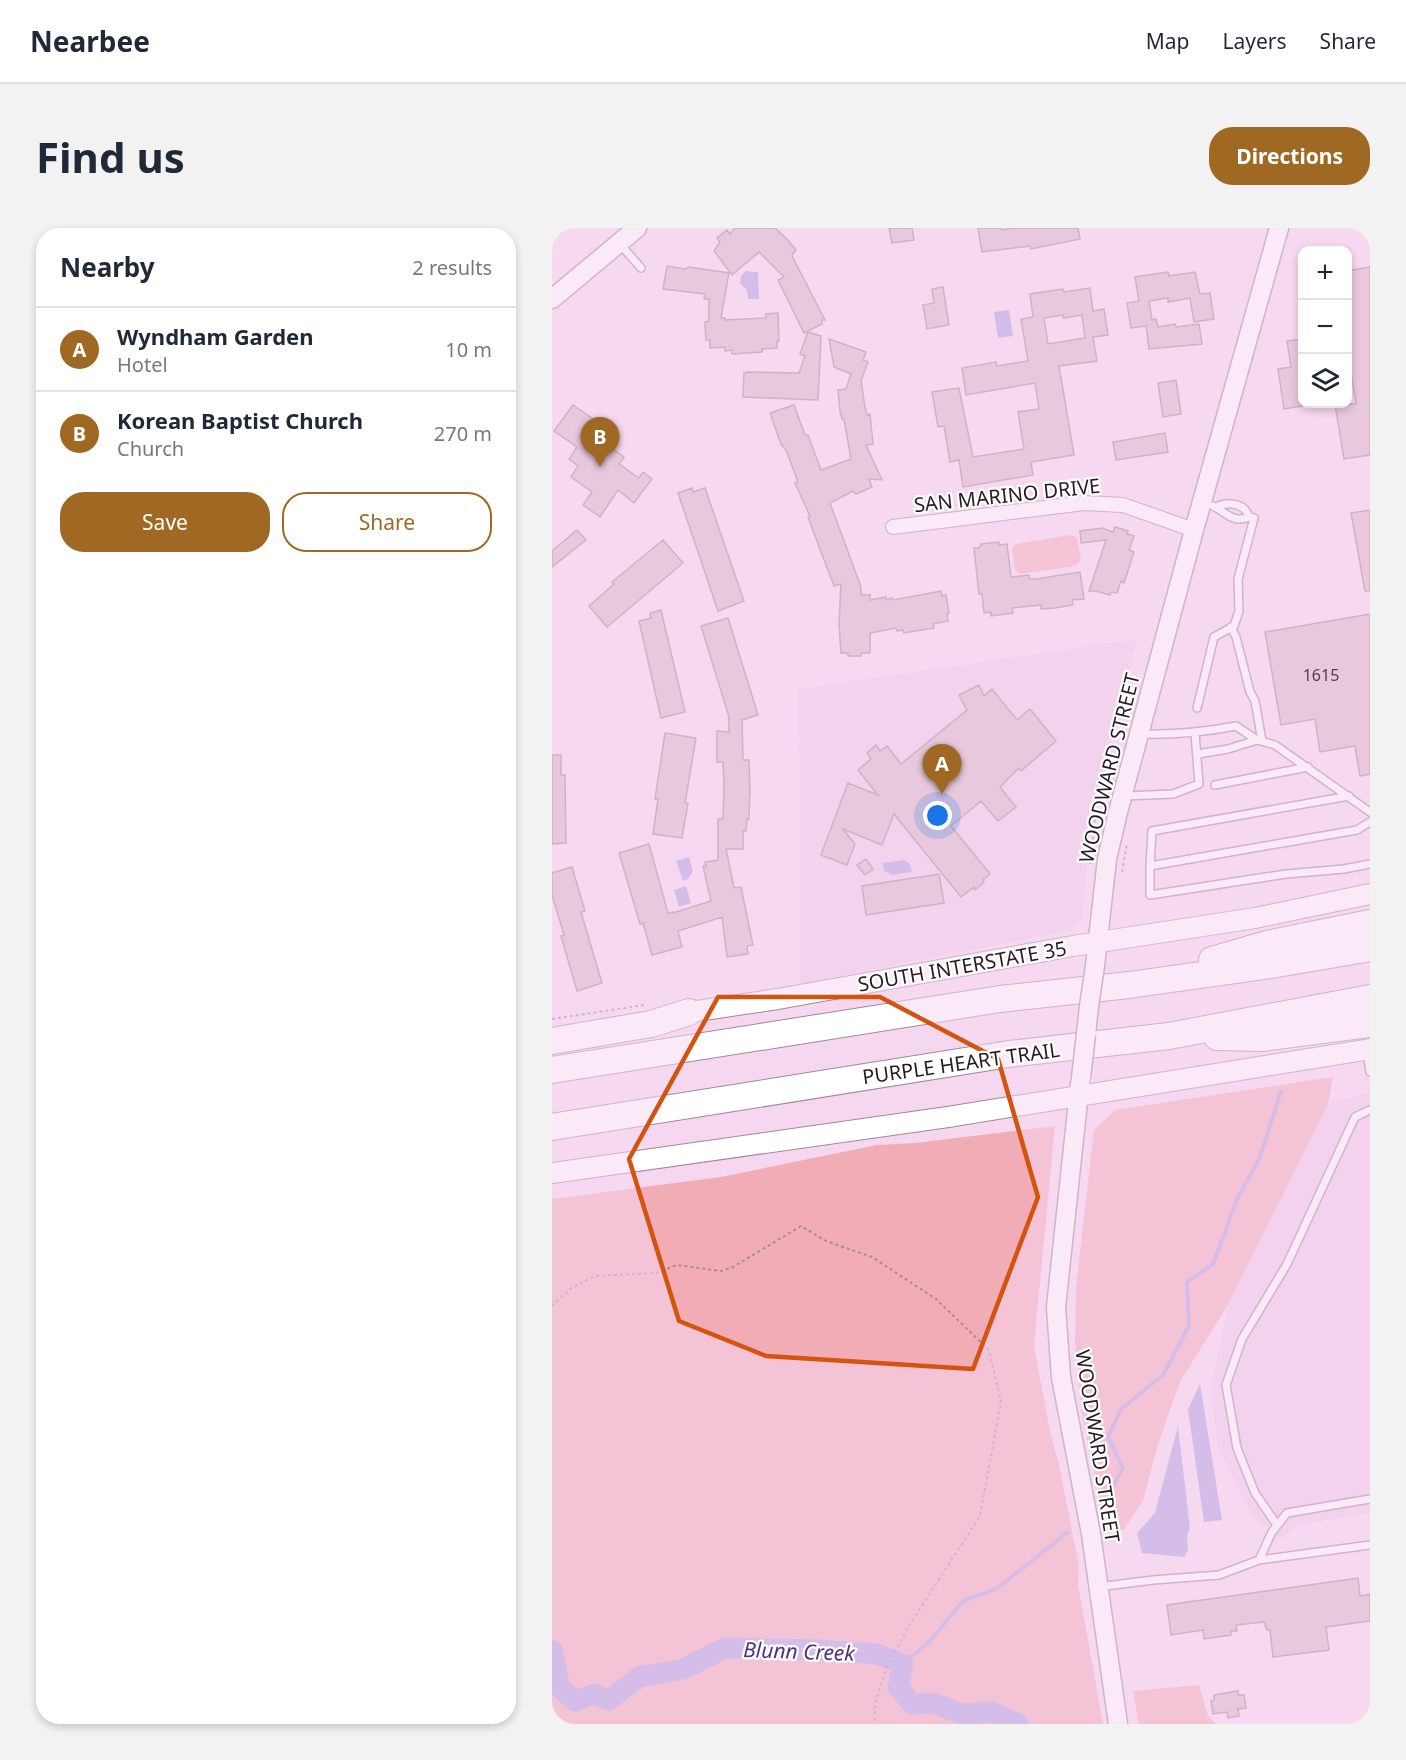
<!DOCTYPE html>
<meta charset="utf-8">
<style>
:root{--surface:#fff;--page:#f2f2f3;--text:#1f2937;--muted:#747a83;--line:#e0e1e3;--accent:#9f6923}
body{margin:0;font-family:"Noto Sans",sans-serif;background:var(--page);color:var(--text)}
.controls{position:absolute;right:18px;top:18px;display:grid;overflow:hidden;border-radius:12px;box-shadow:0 3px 9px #0003}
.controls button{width:54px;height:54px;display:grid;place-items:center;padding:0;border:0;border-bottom:2px solid var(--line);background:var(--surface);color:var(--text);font:30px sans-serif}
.you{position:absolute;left:386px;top:588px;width:21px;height:21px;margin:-15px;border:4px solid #fff;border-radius:50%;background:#1a73e8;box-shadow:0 0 0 9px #1a73e833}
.badge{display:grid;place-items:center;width:39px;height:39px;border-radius:50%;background:var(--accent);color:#fff;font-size:20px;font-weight:700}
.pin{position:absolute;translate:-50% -50px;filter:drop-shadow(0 2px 3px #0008)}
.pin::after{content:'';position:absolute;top:32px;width:21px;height:18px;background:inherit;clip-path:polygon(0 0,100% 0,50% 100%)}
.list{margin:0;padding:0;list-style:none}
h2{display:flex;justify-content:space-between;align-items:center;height:78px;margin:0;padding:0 24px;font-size:26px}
h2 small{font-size:20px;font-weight:400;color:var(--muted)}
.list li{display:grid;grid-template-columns:39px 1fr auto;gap:18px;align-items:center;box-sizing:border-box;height:84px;padding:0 24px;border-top:2px solid var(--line)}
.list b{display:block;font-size:22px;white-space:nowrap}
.list p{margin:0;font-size:20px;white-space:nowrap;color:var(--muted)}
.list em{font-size:20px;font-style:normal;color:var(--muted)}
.actions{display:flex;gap:12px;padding:18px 24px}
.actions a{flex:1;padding:14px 0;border:2px solid var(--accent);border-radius:24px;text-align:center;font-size:21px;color:var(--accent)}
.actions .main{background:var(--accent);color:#fff}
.icon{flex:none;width:33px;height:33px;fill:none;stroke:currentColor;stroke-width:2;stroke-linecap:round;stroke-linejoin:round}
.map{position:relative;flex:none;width:818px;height:1496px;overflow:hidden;border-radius:24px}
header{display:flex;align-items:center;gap:36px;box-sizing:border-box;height:84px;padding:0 30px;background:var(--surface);border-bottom:2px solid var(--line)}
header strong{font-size:28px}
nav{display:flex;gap:33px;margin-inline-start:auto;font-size:21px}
.intro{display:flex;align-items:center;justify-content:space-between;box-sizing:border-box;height:144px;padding:0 36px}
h1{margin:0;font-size:42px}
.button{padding:15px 27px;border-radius:24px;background:var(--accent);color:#fff;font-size:21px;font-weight:700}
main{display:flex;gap:36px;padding:0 36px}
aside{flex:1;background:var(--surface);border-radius:24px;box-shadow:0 3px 9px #0003}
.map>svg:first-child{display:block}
.built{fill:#edcae7}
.green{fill:#f2acb5}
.water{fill:#aa9ce0}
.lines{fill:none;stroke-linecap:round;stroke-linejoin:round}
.stream{stroke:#aa9ce0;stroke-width:4}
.river{stroke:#aa9ce0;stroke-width:21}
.building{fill:#d7b4c3;stroke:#a38290;stroke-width:1.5;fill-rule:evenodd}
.service-casing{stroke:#a2879d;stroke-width:10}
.minor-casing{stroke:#a2879d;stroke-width:16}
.tertiary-casing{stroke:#a2879d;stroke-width:21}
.secondary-casing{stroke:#a2879d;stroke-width:22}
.motorway-casing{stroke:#a2879d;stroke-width:28}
.path{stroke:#a28c9e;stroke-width:2;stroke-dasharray:3 3;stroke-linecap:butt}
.service{stroke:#fff;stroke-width:7}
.minor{stroke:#fff;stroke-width:14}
.tertiary{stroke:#fff;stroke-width:18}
.secondary{stroke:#fff;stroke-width:20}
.motorway{stroke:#fff;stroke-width:26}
.tertiary-bridge-casing{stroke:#a2879d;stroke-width:21;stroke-linecap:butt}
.tertiary-bridge{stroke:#fff;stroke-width:18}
.marked{fill:none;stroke:#d4530e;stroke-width:4.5;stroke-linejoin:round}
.labels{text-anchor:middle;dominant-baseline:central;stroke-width:4.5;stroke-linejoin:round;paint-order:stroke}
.number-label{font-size:16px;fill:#52414b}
.street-label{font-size:20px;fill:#251b23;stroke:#fff}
.water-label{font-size:21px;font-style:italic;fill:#4b3382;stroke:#fff}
</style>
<header>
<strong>Nearbee</strong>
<nav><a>Map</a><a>Layers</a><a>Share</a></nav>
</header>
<div class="intro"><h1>Find us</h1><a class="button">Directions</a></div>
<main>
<aside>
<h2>Nearby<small>2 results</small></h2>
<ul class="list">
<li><span class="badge">A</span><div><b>Wyndham Garden</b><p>Hotel</p></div><em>10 m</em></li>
<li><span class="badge">B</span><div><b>Korean Baptist Church</b><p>Church</p></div><em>270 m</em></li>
</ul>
<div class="actions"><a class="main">Save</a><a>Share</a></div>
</aside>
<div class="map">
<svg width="818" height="1496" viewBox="0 0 818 1496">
<rect width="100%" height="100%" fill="#f5d8f0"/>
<path class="built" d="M585,411L537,608L530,692L520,702L248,756L247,461Z
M818,864V1285L745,1297L730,1311L701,1289L666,1219L659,1162L677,1075L776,876Z"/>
<path class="green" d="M519,307L525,310L529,332L523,338L468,346L463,342L460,321L464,316Z
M781,849L776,876L677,1075L628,1154L606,1216L591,1273L572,1301L555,1303L530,1187L523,1114L524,1059L542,902L563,882Z
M503,898L482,1117L498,1204L507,1237L527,1339L526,1356L551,1496H0V971L169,949L325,917L363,915Z
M647,1457L656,1488L664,1496H587L581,1463Z"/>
<path class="water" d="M194,43L206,44L207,71H196L195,62L188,55L189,48Z
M457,82L461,108L446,110L442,84Z
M137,629L141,643L136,651L131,653L124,633Z
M352,632L358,636L360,644L340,647L332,643L330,635Z
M134,658L139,675L127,679L122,662Z
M648,1156L670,1292L652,1294L636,1181Z
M626,1198L638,1301L635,1306L636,1322L632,1329L590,1325L585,1305L603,1285Z"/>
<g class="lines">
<path class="stream" d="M551,1276L571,1240L556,1209L569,1181L611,1147L637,1098L635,1054L661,1036L685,971L708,929L729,863
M351,1436L378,1413L411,1373L444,1361L515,1305"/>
<path class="river" d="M0,1422L8,1460L23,1473L42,1466L57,1472L87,1449L131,1441L173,1420L268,1422L325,1426L351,1436L346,1459L360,1476L381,1475L410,1486L440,1484L466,1496"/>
</g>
<path class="building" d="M183,0H223L236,12L244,22L240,27L241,30L273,92H270V96L252,105L226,52L232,49L207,24L180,47L162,23L168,14L165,10L175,2L178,6Z
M337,0H360L362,12L340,15Z
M426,0H449L450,2L463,0H526L528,11L479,21L478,18L430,24Z
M115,38L132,41L137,39L177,45L169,90H173V92L214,90V86L226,85L227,113H225V120L210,121V124L180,126V122L173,123V119L158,120V112H154L153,94L157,93V71H152L153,66L111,61Z
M818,39V227L792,231L783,176H804L795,119V43Z
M616,44L617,48L643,44L648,66L658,65L662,91L642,94L638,70L616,74V70L597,73L600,92L604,91L606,99L623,96L624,99L647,96L650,116L597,121L594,98L579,100L575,75L587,73L583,49Z
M391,59L397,97L375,101L371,77L382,75L380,61Z
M538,60L541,83L552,81L556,107L541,109L545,133L507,138L522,227L479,234L481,247L411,259L407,232L398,234L392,198L386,199L380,164L407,160L421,229L472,221L466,184L487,181L483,155L414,167L410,140L444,134L445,138L476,133L469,91L481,89L478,66L511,61L512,64ZM511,87V90L530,87L533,110L496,116L492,90Z
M256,104L269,108L266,172L191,169L192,145L195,144L247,145L253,128L248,126Z
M277,111L314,124L311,132L316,134L309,153L313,179L315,187L318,186L321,216L314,217L330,252L317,251L320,259L304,266L301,263L278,275L309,359V367H318V372L334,369V372L340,370L341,372L389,363L390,368L394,367L397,385L395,386L396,393L381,396L382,400L352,405L351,402L345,403L344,400L318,405V425H309V428H296V425H289L287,396L289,356L282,358L263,308L256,289L258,288L243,255L246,254L234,222L229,216L218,185L242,177L253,207H256L269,242L299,231L292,191H290L288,184L286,162L294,161L299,146L282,139Z
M750,111V178L732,181L726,141L739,139L735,113Z
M624,152L629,186L611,189L606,155Z
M21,177L44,193L41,197L51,204L46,211L72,229L67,236L87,250L91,244L100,251L82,275L66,262L48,289L31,277L40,264L19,249L26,238L17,231L25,219L2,203Z
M613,205L616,224L564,232L561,214Z
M140,260L141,264L153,260L192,373L166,383L126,265Z
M818,282V363H813L799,285Z
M563,299L576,303L575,306L582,308L577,322L582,324L572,355L569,353L565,365L559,364L558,367L544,363H537L554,312L529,315L528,303L550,300L561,304Z
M25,302L34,312L0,339V323Z
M111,312L131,335L55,399L37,378L62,356L60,354Z
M447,314V317L455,316L459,349L477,347V351H484L528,344L532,371L520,372L521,377L503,380L489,381V377L460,380L461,385L454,386L439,388V384L432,385L430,366H427L422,320H427L429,316Z
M109,382L133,484L109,490L87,393L99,390L98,385Z
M818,386V546L808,548L803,518L768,524L763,491L729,497L713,404Z
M176,390L206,487L190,492L191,532H197L198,564L197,591H195L194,603H191V621H174L182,660L189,659L201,717L195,718L196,726L175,729L170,689L126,703L130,719L100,727L91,695L88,696L67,625L97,616L116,685L121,684V685L159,673L151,638H154L153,634L166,632V591H171L172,557L171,534H165V503L177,504V489L149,398Z
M427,457L432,468L440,461L465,492L478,481L504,513L469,543L467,540L448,559L464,579L446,593L429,573L399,598L438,646L431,652L432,654L423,662L422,659L409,669L342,586L330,617L291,601L303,616L295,637L269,627L296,555L326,567L306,542L319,531L315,525L324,517L328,523L335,518L349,536L415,482L407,467Z
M113,505L144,510L133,575H136L130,610L101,606L106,571H103Z
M0,527H9V547H13L14,615L0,616Z
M314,631L321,641L313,647L305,637Z
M20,639L33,683L29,684L50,755L25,763L9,708L12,707L0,667V645Z
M387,646L392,675L314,687L310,658Z
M806,1350L808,1368L818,1366V1393L774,1399L777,1422L721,1429L718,1402H715L712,1394L684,1397L685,1403H679V1407L652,1411L651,1402L619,1407L615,1377Z
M686,1463V1467H692L694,1480L686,1481L687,1488L676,1490L675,1484L661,1486L659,1473L662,1472V1467Z"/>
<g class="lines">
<g class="service-casing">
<path id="service" d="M67,15L89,40
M661,278C674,284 681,296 697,289
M679,399L684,409L698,464L703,473L710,513
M645,480L662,409L682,398L687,383L686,351L702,290L697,289C693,275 675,273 664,279
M589,506C622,507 652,504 684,498L705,512L723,517L818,584
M646,526L676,521L705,512
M663,557L756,539
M573,568L621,566L647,556L643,505
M818,594L805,602L598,638V667L734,646L792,641L818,636
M598,638L600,603L797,568
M815,824L818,844
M725,1297L703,1265L685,1220L674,1157L690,1111L735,1036L803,889L818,882
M707,1332L818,1317
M546,1359L601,1352L667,1347L707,1332L720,1304L735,1285L818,1271"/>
</g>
<g class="minor-casing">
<path id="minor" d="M341,299L532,275L571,277L642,302"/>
</g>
<g class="tertiary-casing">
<path id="tertiary" d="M0,71L85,0
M543,738L555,631L566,584L642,302L727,0
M534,806L537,778
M528,855L504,1079L509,1149L539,1306L566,1496"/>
</g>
<g class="secondary-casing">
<path id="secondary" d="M125,786L226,771L521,718L703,690L818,666
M0,945L396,889L818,821"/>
</g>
<g class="motorway-casing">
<path id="motorway" d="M660,732L715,716L818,695
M665,809L709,810L818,796
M0,813L99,796L137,784
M0,842L448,771L577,757L719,737L818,720
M0,899L457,826L617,808L818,770"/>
</g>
<path class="path" d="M538,636L543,592L551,578
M570,644L575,615
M0,791L92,777
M0,1078L18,1061L43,1048L104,1045L125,1037L169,1043L181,1039L249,998L274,1013L320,1029L384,1071L437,1122L449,1174L428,1288L358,1396L335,1439L324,1472L322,1496"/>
<use href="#service" class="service"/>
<use href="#minor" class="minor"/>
<use href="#tertiary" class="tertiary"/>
<use href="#secondary" class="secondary"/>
<use href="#motorway" class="motorway"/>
<g class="tertiary-bridge-casing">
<path id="tertiary-bridge" d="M537,778L543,738
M529,850L534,806"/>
</g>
<use href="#tertiary-bridge" class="tertiary-bridge"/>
</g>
<path d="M0 0H818V1496H0ZM166,769H328L446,831L486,969L421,1141L214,1128L127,1093L77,931Z" fill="#f5d8f0" fill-opacity=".55" fill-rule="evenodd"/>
<path class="marked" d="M166,769H328L446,831L486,969L421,1141L214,1128L127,1093L77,931Z"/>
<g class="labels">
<g class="number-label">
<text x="769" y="447">1615</text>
</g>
<g class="street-label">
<text transform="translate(455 267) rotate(-6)">SAN MARINO DRIVE</text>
<text transform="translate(557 540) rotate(-76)">WOODWARD STREET</text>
<text transform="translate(410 738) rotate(-10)">SOUTH INTERSTATE 35</text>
<text transform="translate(409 835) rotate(-8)">PURPLE HEART TRAIL</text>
<text transform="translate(546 1218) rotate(81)">WOODWARD STREET</text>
</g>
<g class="water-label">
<text transform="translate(247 1423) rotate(2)">Blunn Creek</text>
</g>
</g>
</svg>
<div class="controls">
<button>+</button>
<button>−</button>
<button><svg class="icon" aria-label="layers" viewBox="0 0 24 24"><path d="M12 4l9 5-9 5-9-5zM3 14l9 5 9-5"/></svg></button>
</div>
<div class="you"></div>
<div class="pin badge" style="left:390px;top:566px">A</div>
<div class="pin badge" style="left:48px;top:239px">B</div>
</div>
</main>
